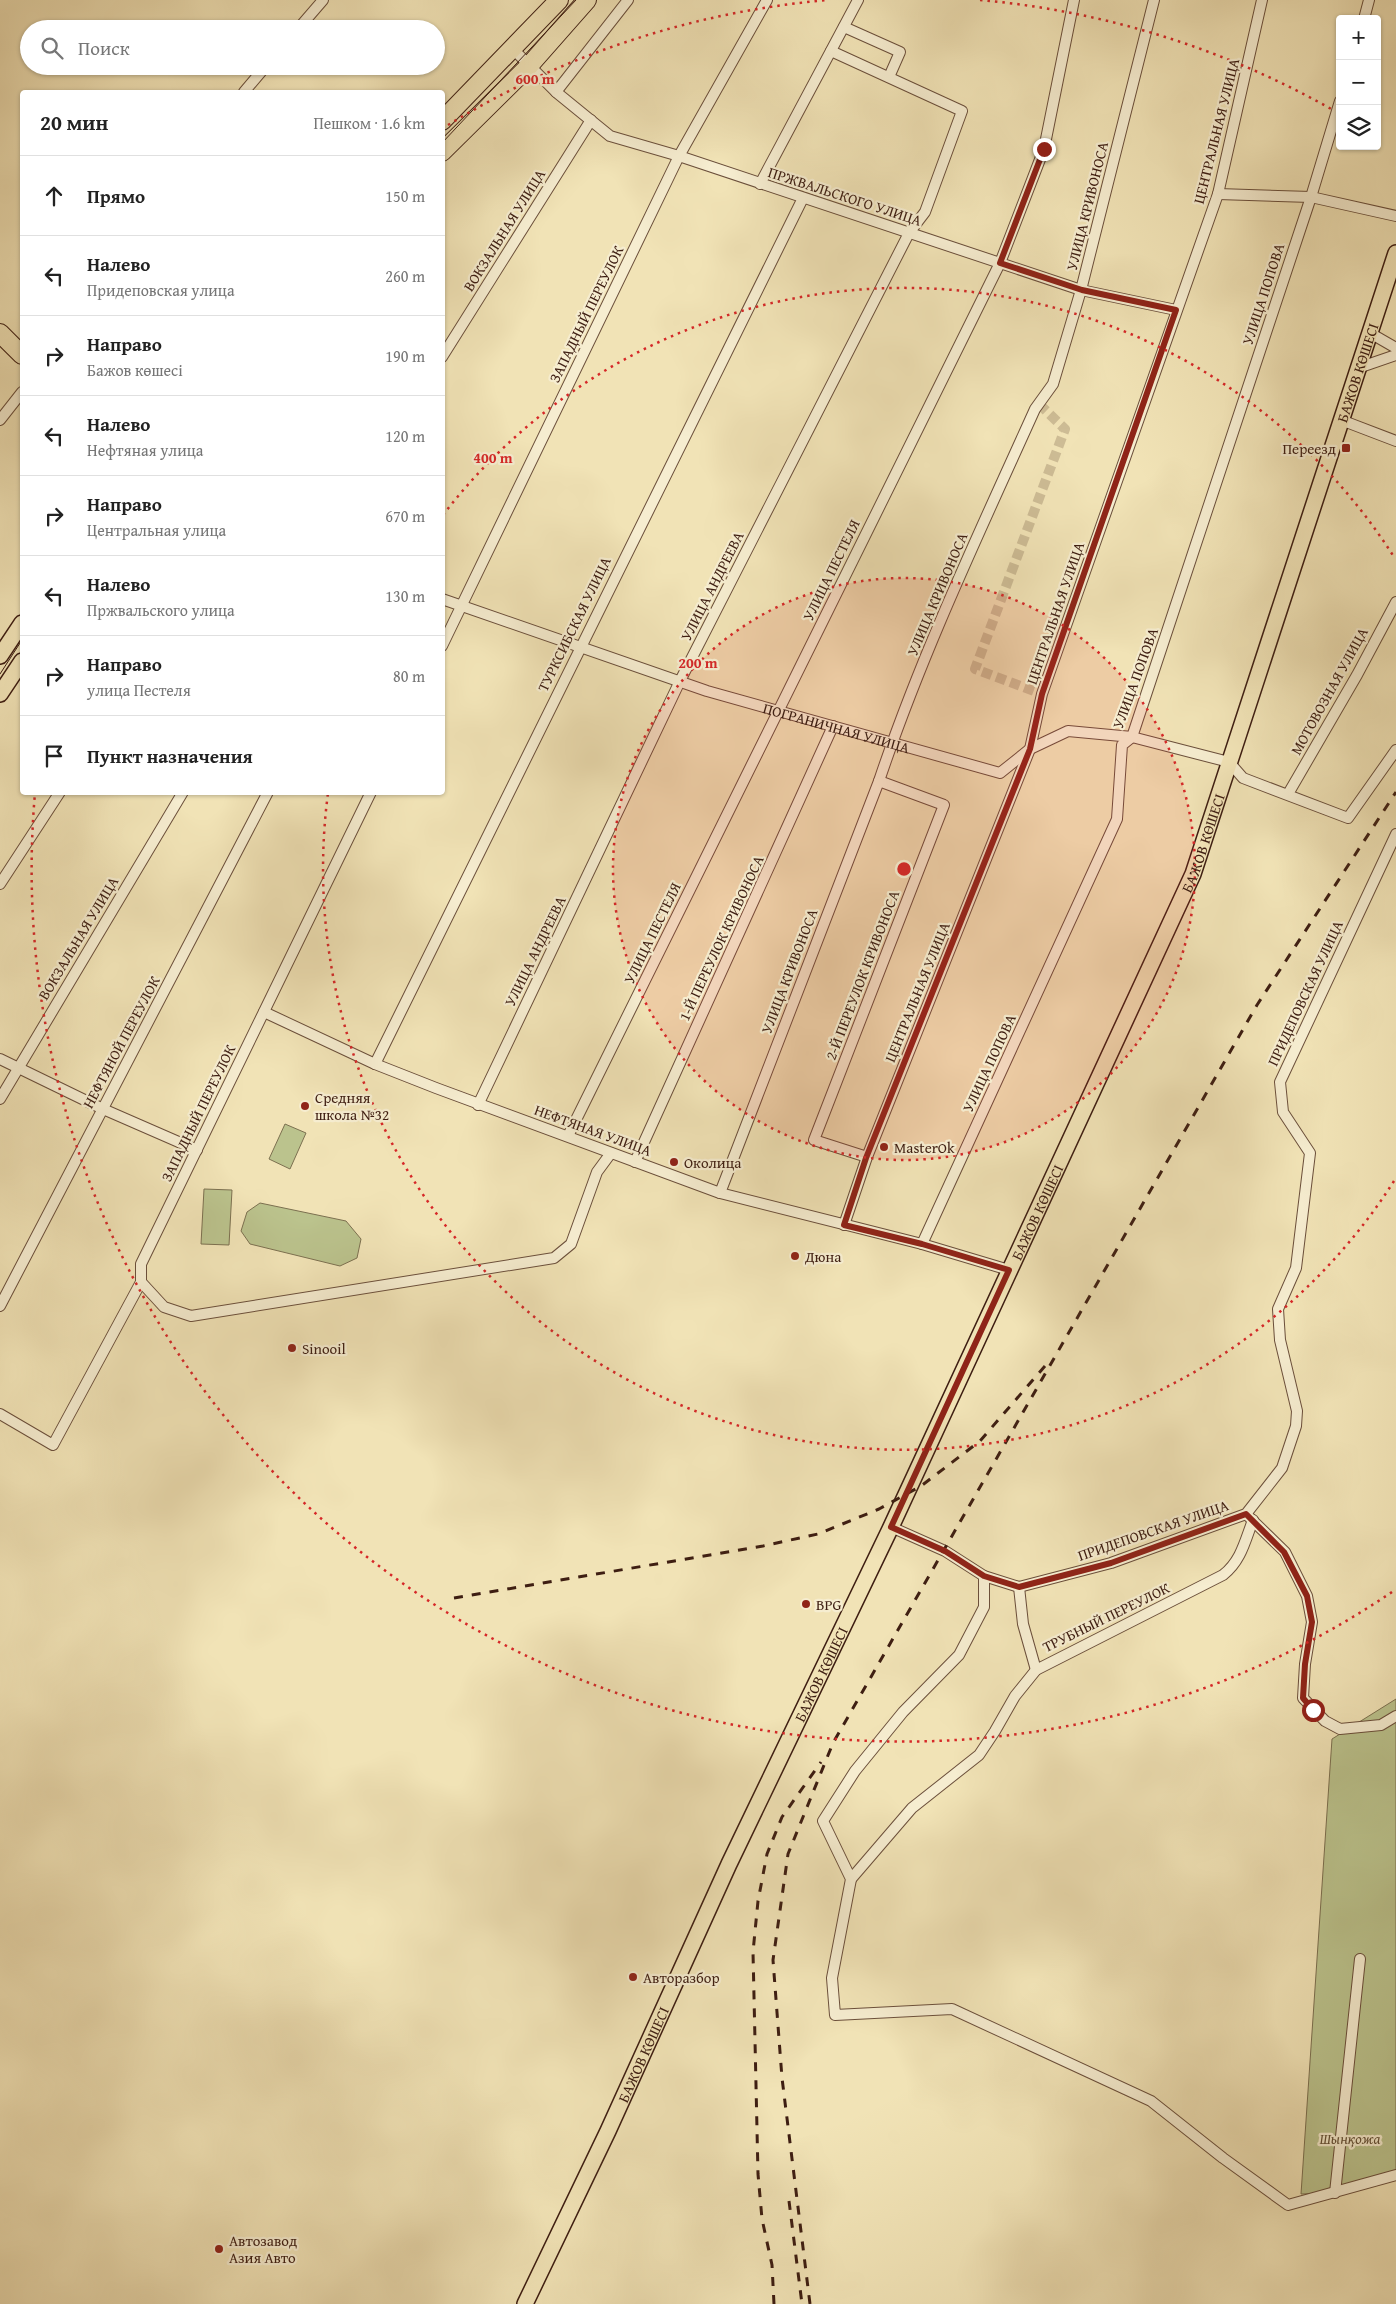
<!DOCTYPE html>
<html lang="ru">
<meta charset="utf-8">
<style>
:root{--surface:#fff;--page:#f6f6f6;--text:#222;--muted:#767676;--line:#e0e0e0}
body{margin:0;font-family:"Gentium Book Plus",serif;background:var(--page);color:var(--text)}
.controls{position:absolute;right:15px;top:15px;display:grid;overflow:hidden;border-radius:5px;box-shadow:0 1px 4px #0004}
.controls button{width:45px;height:45px;display:grid;place-items:center;padding:0;border:0;border-bottom:1px solid var(--line);background:var(--surface);color:var(--text);font:25px sans-serif}
.stop{position:absolute;width:15px;height:15px;margin:-11px;border:4px solid #8f2418;border-radius:50%;background:#fff}
.stop.end{background:#8f2418;border-color:#fff;box-shadow:0 1px 5px #0008}
.list{margin:0;padding:0;list-style:none}
h2{display:flex;justify-content:space-between;align-items:center;height:65px;margin:0;padding:0 20px;font-size:21px}
h2 small{font-size:16px;font-weight:400;color:var(--muted)}
.list li{display:grid;grid-template-columns:32px 1fr auto;gap:15px;align-items:center;box-sizing:border-box;height:80px;padding:0 20px;border-top:1px solid var(--line)}
.list b{display:block;font-size:19px;white-space:nowrap}
.list p{margin:0;font-size:16px;white-space:nowrap;color:var(--muted)}
.list em{font-size:16px;font-style:normal;color:var(--muted)}
.icon{flex:none;width:28px;height:28px;fill:none;stroke:currentColor;stroke-width:2;stroke-linecap:round;stroke-linejoin:round}
.map{position:relative;flex:none;width:1396px;height:2304px;overflow:hidden}
.search{position:absolute;background:var(--surface);box-shadow:0 1px 4px #0004;left:20px;top:20px;width:425px;height:55px;display:flex;align-items:center;gap:12px;box-sizing:border-box;padding:0 18px;border-radius:28px;color:var(--muted);font-size:19px}
.panel{position:absolute;background:var(--surface);box-shadow:0 1px 4px #0004;left:20px;top:90px;width:425px;height:705px;border-radius:5px}
.map>svg:first-child{display:block}
.green{fill:#bbc38d;stroke:#7c7050}
.lines{fill:none;stroke-linecap:round;stroke-linejoin:round}
.street-tunnel{stroke:#cdbc95;stroke-width:10;stroke-dasharray:10 5;stroke-linecap:butt}
.street-casing{stroke:#6b4f3b;stroke-width:12}
.primary-casing{stroke:#3e1e12;stroke-width:18}
.highway-casing{stroke:#3e1e12;stroke-width:20}
.street{stroke:#f6edd0;stroke-width:10}
.primary{stroke:#f1e3b6;stroke-width:15}
.highway{stroke:#f1e3b6;stroke-width:18}
.tram{stroke:#3e1e12;stroke-width:1}
.rail{stroke:#3e1e12;stroke-width:3;stroke-dasharray:9 9;stroke-linecap:butt}
.route{stroke:#8f2418;stroke-width:6}
.ring{fill:none;stroke:#d62828;stroke-width:2.5;stroke-dasharray:2.5 5}
.poi-dot{fill:#8f2418;stroke:#f6edd0;stroke-width:2}
.labels{text-anchor:middle;dominant-baseline:central;stroke-width:4.5;stroke-linejoin:round;paint-order:stroke}
.street-label{font-size:15px;fill:#3e1e12;stroke:#f6edd0}
.poi-label{font-size:15px;fill:#3e1e12;stroke:#f6edd0;text-anchor:start}
.park-label{font-size:15px;font-style:italic;fill:#645037;stroke:#f6edd0}
.centre{fill:#d62828;stroke:#f6edd0;stroke-width:2.5}
.ring-label{font-size:15px;text-anchor:middle;font-weight:bold;fill:#d62828;stroke:#f6edd0;stroke-width:4.5;stroke-linejoin:round;paint-order:stroke}
</style>
<div class="map">
<svg width="1396" height="2304" viewBox="0 0 1396 2304">
<rect width="100%" height="100%" fill="#f1e3b6"/>
<filter id="stains"><feTurbulence type="fractalNoise" baseFrequency=".004" numOctaves="4"/><feColorMatrix values="0 0 0 0 .2 0 0 0 0 .09 0 0 0 0 .02 0 0 0 .5 -.17"/></filter>
<radialGradient id="worn" r=".72"><stop offset=".6" stop-color="#630" stop-opacity="0"/><stop offset="1" stop-color="#630" stop-opacity=".3"/></radialGradient>
<path class="green" d="M285,1124L306,1133L290,1169L269,1159Z
M204,1189L232,1190L229,1245L201,1244Z
M260,1203L346,1221L361,1239L357,1258L340,1266L250,1244L241,1231L247,1212Z
M1396,1699V2175L1335,2193L1301,2194L1332,1739Z"/>
<g class="lines">
<path class="street-tunnel" d="M1039,404L1065,429L975,669L1042,694"/>
<g class="street-casing">
<g id="street">
<path d="M1364,19L1369,0"/>
<path d="M844,27L900,52L889,77"/>
<path d="M298,29L323,0"/>
<path d="M513,49L556,92L610,136L679,156L1081,290L1176,310"/>
<path d="M244,92L266,66"/>
<path d="M556,92L628,0"/>
<path d="M760,184L858,0"/>
<path d="M1218,194L1311,197L1396,216"/>
<path d="M1370,333L1396,348"/>
<path d="M442,357L591,120"/>
<path d="M1358,368L1396,355"/>
<path d="M0,420L22,392"/>
<path d="M1341,420L1396,441"/>
<path id="s1" d="M442,599L707,691L1000,773L1030,749L1068,731L1132,737L1229,762L1243,778L1348,818L1396,750"/>
<path d="M442,646L679,156L767,0"/>
<path d="M1288,794L1357,675L1396,602"/>
<path d="M0,884L60,792"/>
<path d="M264,1012L375,1064L436,1088L720,1193L922,1244L1009,1270"/>
<path d="M0,1059L103,1109L197,1150"/>
<path d="M375,1064L803,198"/>
<path d="M0,1099L183,792"/>
<path d="M478,1105L680,681L909,233L925,212L962,111L831,51"/>
<path d="M568,1136L1000,263L1044,149L1074,0"/>
<path d="M867,1157L814,1140L944,805L879,781"/>
<path d="M635,1162L833,726"/>
<path d="M720,1193L879,781C922,653 980,531 1035,409L1053,384L1081,290L1154,0"/>
<path d="M844,1225L867,1157L1030,749L1042,694L1218,194L1262,0"/>
<path d="M922,1244L1117,819L1122,745L1132,737L1311,197L1340,101"/>
<path d="M141,1282L164,1307L191,1316L554,1258L571,1244L597,1172L611,1153"/>
<path d="M0,1306L268,792"/>
<path d="M0,1414L53,1445L141,1282V1264L371,792"/>
<path d="M1248,1516L1285,1552L1307,1596L1312,1622L1305,1664L1303,1698L1325,1721L1340,1729L1381,1725L1396,1716"/>
<path d="M891,1527L945,1551L984,1576L1019,1587L1111,1563L1246,1514L1282,1468L1296,1426L1297,1411L1280,1340L1278,1309L1296,1268L1310,1153L1283,1112L1280,1082L1396,834"/>
<path d="M984,1576V1607L959,1655L903,1712L855,1771L823,1821L851,1879L832,1978L835,2015L952,2009L1151,2101L1223,2158L1288,2205L1396,2175"/>
<path d="M1019,1587L1023,1624L1036,1670"/>
<path d="M851,1879L912,1808L979,1755L995,1731L1015,1696L1036,1670L1223,1575C1241,1561 1245,1541 1253,1520"/>
<path d="M1335,2193L1360,1959"/>
</g>
</g>
<g class="primary-casing">
<g id="primary">
<path d="M0,656L22,623"/>
<path d="M0,694L22,661"/>
<path id="s2" d="M525,2304L608,2131L729,1864L891,1527L1193,874L1396,253"/>
</g>
</g>
<g class="highway-casing">
<path id="highway" d="M442,121L559,0
M442,152L528,67L587,0
M0,333L22,355"/>
</g>
<use href="#street" class="street"/>
<use href="#primary" class="primary"/>
<use href="#highway" class="highway"/>
<path class="tram" d="M442,143L576,0
M0,674L22,640"/>
<path class="rail" d="M454,1598L763,1546L818,1534L879,1509L921,1486L980,1441L1045,1366
M789,2201L802,2304
M774,2304L772,2265L762,2219L758,2174L753,1952L758,1901L767,1854L782,1817L821,1762
M810,2304L782,2078L773,1960L788,1854L833,1743L1257,1005L1396,792"/>
</g>
<g class="lines">
<path class="route" d="M1044,149L1000,263L1082,290L1176,310L1042,694L1030,749L866,1158L844,1225L922,1244L1009,1270L891,1527L945,1551L984,1576L1019,1587L1111,1563L1246,1514L1284,1552L1307,1596L1312,1622L1305,1664L1303,1698L1313,1710"/>
</g>
<circle cx="904" cy="869" r="291" fill="#d62828" fill-opacity=".12"/>
<g class="ring">
<circle cx="904" cy="869" r="291"/>
<path d="M1394 1181A581 581 0 0 1 328 793M443 515A581 581 0 0 1 1394 557"/>
<path d="M1392 1592A872 872 0 0 1 35 793M448 125A872 872 0 0 1 828 0M980 0A872 872 0 0 1 1333 110"/>
</g>
<g class="poi-dot">
<rect x="1341" y="443" width="10" height="10" rx="2.5"/>
<circle cx="305" cy="1106" r="5"/>
<circle cx="884" cy="1147" r="5"/>
<circle cx="674" cy="1162" r="5"/>
<circle cx="795" cy="1256" r="5"/>
<circle cx="292" cy="1348" r="5"/>
<circle cx="806" cy="1604" r="5"/>
<circle cx="633" cy="1977" r="5"/>
<circle cx="219" cy="2249" r="5"/>
</g>
<g class="labels">
<g class="street-label">
<text transform="translate(1216 131) rotate(-76)">ЦЕНТРАЛЬНАЯ УЛИЦА</text>
<text transform="translate(845 196) rotate(18)">ПРЖВАЛЬСКОГО УЛИЦА</text>
<text transform="translate(1087 206) rotate(-76)">УЛИЦА КРИВОНОСА</text>
<text transform="translate(504 230) rotate(-58)">ВОКЗАЛЬНАЯ УЛИЦА</text>
<text transform="translate(1263 294) rotate(-72)">УЛИЦА ПОПОВА</text>
<text transform="translate(586 314) rotate(-64)">ЗАПАДНЫЙ ПЕРЕУЛОК</text>
<text stroke="none"><textPath href="#s2" startOffset="2106">БАЖОВ КӨШЕСІ</textPath></text>
<text transform="translate(831 570) rotate(-64)">УЛИЦА ПЕСТЕЛЯ</text>
<text transform="translate(712 586) rotate(-63)">УЛИЦА АНДРЕЕВА</text>
<text transform="translate(937 594) rotate(-67)">УЛИЦА КРИВОНОСА</text>
<text transform="translate(1055 613) rotate(-71)">ЦЕНТРАЛЬНАЯ УЛИЦА</text>
<text transform="translate(574 624) rotate(-64)">ТУРКСИБСКАЯ УЛИЦА</text>
<text transform="translate(1135 678) rotate(-70)">УЛИЦА ПОПОВА</text>
<text transform="translate(1329 691) rotate(-61)">МОТОВОЗНАЯ УЛИЦА</text>
<text stroke="none"><textPath href="#s1" startOffset="415">ПОГРАНИЧНАЯ УЛИЦА</textPath></text>
<text stroke="none"><textPath href="#s2" startOffset="1611">БАЖОВ КӨШЕСІ</textPath></text>
<text transform="translate(652 933) rotate(-64)">УЛИЦА ПЕСТЕЛЯ</text>
<text transform="translate(78 938) rotate(-59)">ВОКЗАЛЬНАЯ УЛИЦА</text>
<text transform="translate(721 938) rotate(-65)">1-Й ПЕРЕУЛОК КРИВОНОСА</text>
<text transform="translate(535 951) rotate(-64)">УЛИЦА АНДРЕЕВА</text>
<text transform="translate(789 971) rotate(-69)">УЛИЦА КРИВОНОСА</text>
<text transform="translate(862 975) rotate(-69)">2-Й ПЕРЕУЛОК КРИВОНОСА</text>
<text transform="translate(917 992) rotate(-68)">ЦЕНТРАЛЬНАЯ УЛИЦА</text>
<text transform="translate(1305 993) rotate(-65)">ПРИДЕПОВСКАЯ УЛИЦА</text>
<text transform="translate(121 1042) rotate(-62)">НЕФТЯНОЙ ПЕРЕУЛОК</text>
<text transform="translate(989 1063) rotate(-65)">УЛИЦА ПОПОВА</text>
<text transform="translate(198 1113) rotate(-64)">ЗАПАДНЫЙ ПЕРЕУЛОК</text>
<text transform="translate(593 1130) rotate(20)">НЕФТЯНАЯ УЛИЦА</text>
<text stroke="none"><textPath href="#s2" startOffset="1206">БАЖОВ КӨШЕСІ</textPath></text>
<text transform="translate(1153 1530) rotate(-19)">ПРИДЕПОВСКАЯ УЛИЦА</text>
<text transform="translate(1106 1617) rotate(-26)">ТРУБНЫЙ ПЕРЕУЛОК</text>
<text stroke="none"><textPath href="#s2" startOffset="696">БАЖОВ КӨШЕСІ</textPath></text>
<text stroke="none"><textPath href="#s2" startOffset="276">БАЖОВ КӨШЕСІ</textPath></text>
</g>
<g class="poi-label">
<text x="1336" y="448" text-anchor="end">Переезд</text>
<text x="315" y="1097">Средняя<tspan x="315" dy="17">школа №32</tspan></text>
<text x="894" y="1147">MasterOk</text>
<text x="684" y="1162">Околица</text>
<text x="805" y="1256">Дюна</text>
<text x="302" y="1348">Sinooil</text>
<text x="816" y="1604">BPG</text>
<text x="643" y="1977">Авторазбор</text>
<text x="229" y="2240">Автозавод<tspan x="229" dy="17">Азия Авто</tspan></text>
</g>
<g class="park-label">
<text x="1350" y="2138">Шынқожа</text>
</g>
</g>
<circle cx="904" cy="869" r="8" class="centre"/>
<g class="ring-label">
<text x="535" y="84">600 m</text>
<text x="493" y="463">400 m</text>
<text x="698" y="668">200 m</text>
</g>
<rect width="100%" height="100%" filter="url(#stains)"/>
<rect width="100%" height="100%" fill="url(#worn)"/>
</svg>
<div class="controls">
<button>+</button>
<button>−</button>
<button><svg class="icon" aria-label="layers" viewBox="0 0 24 24"><path d="M12 4l9 5-9 5-9-5zM3 14l9 5 9-5"/></svg></button>
</div>
<div class="stop" style="left:1313px;top:1710px"></div>
<div class="stop end" style="left:1044px;top:149px"></div>
<div class="search"><svg class="icon" aria-label="search" viewBox="0 0 24 24"><circle cx="10" cy="10" r="6"/><path d="M15 15l6 6"/></svg>Поиск</div>
<section class="panel">
<h2>20 мин<small>Пешком · 1.6 km</small></h2>
<ul class="list">
<li><svg class="icon" aria-label="ahead" viewBox="0 0 24 24"><path d="M12 20V5M6 11l6-6 6 6"/></svg><div><b>Прямо</b></div><em>150 m</em></li>
<li><svg class="icon" aria-label="left" viewBox="0 0 24 24"><path d="M17 20v-9H6M10 6l-5 5 5 5"/></svg><div><b>Налево</b><p>Придеповская улица</p></div><em>260 m</em></li>
<li><svg class="icon" aria-label="right" viewBox="0 0 24 24"><path d="M7 20v-9h11M14 6l5 5-5 5"/></svg><div><b>Направо</b><p>Бажов көшесі</p></div><em>190 m</em></li>
<li><svg class="icon" aria-label="left" viewBox="0 0 24 24"><path d="M17 20v-9H6M10 6l-5 5 5 5"/></svg><div><b>Налево</b><p>Нефтяная улица</p></div><em>120 m</em></li>
<li><svg class="icon" aria-label="right" viewBox="0 0 24 24"><path d="M7 20v-9h11M14 6l5 5-5 5"/></svg><div><b>Направо</b><p>Центральная улица</p></div><em>670 m</em></li>
<li><svg class="icon" aria-label="left" viewBox="0 0 24 24"><path d="M17 20v-9H6M10 6l-5 5 5 5"/></svg><div><b>Налево</b><p>Пржвальского улица</p></div><em>130 m</em></li>
<li><svg class="icon" aria-label="right" viewBox="0 0 24 24"><path d="M7 20v-9h11M14 6l5 5-5 5"/></svg><div><b>Направо</b><p>улица Пестеля</p></div><em>80 m</em></li>
<li><svg class="icon" aria-label="arrive" viewBox="0 0 24 24"><path d="M6 21V4h12l-3 4 3 4H6"/></svg><div><b>Пункт назначения</b></div></li>
</ul>
</section>
</div>
